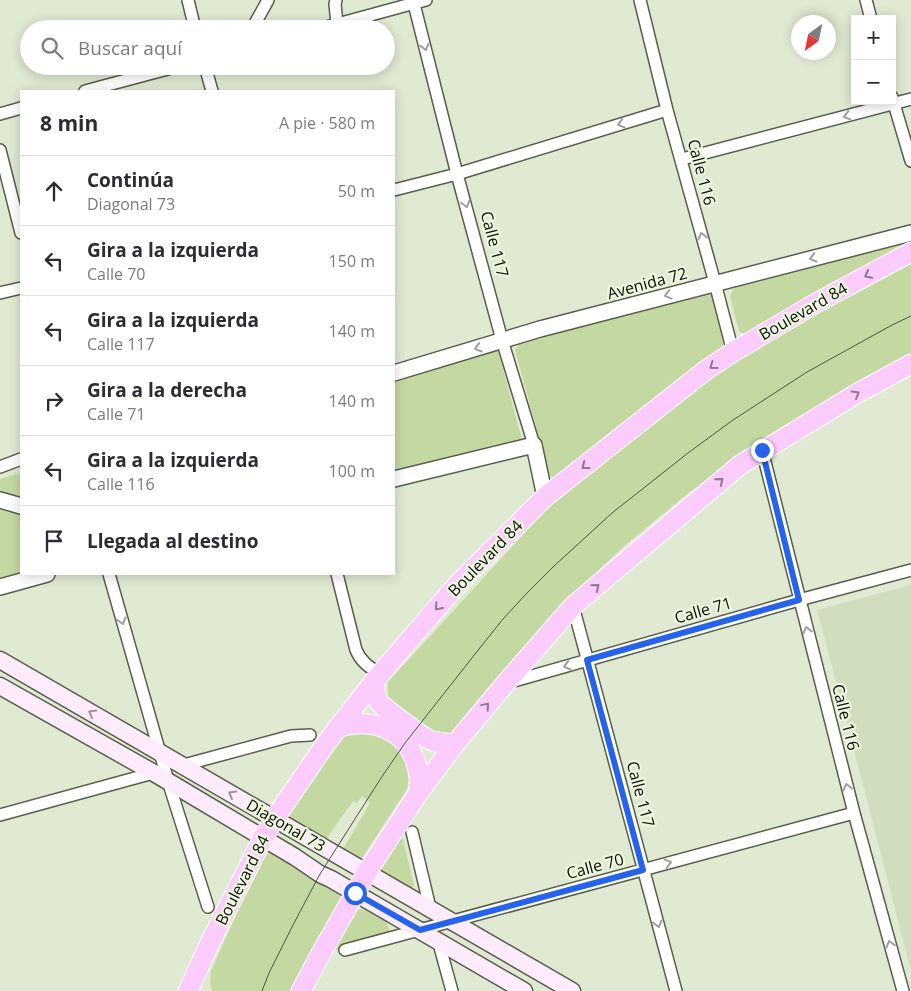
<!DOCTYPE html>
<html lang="es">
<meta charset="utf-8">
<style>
:root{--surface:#fff;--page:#f2f2f3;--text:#2b2b33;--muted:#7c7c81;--line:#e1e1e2}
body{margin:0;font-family:"Open Sans",sans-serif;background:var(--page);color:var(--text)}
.controls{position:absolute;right:15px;top:15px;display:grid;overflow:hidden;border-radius:0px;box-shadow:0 2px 12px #0003}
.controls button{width:45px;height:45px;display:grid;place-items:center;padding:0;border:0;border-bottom:1px solid var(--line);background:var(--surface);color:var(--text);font:25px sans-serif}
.compass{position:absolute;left:791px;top:15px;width:45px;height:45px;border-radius:50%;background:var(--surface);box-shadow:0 2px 12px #0003;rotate:213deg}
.stop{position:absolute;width:15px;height:15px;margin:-11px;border:4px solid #2563eb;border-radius:50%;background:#fff}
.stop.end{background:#2563eb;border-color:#fff;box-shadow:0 1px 5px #0008}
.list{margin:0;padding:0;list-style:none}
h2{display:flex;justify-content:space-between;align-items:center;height:65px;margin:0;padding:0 20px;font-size:21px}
h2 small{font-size:16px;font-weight:400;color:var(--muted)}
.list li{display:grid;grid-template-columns:32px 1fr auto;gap:15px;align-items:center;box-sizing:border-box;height:70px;padding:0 20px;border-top:1px solid var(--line)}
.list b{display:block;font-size:19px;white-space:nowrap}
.list p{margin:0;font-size:16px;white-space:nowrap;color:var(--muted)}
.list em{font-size:16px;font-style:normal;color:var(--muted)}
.icon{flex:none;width:28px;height:28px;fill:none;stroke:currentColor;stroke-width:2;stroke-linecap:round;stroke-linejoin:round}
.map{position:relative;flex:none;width:911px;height:991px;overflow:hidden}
.search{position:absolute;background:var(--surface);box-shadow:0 2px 12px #0003;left:20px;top:20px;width:375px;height:55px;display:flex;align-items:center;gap:12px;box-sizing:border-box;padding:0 18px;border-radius:28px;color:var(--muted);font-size:19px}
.panel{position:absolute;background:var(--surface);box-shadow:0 2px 12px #0003;left:20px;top:90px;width:375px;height:485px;border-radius:0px}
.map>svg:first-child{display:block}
.built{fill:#d1ddbf}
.green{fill:#c4d9a1}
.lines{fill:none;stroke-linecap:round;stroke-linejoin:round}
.minor-casing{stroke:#585f4b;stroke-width:14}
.tertiary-casing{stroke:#585f4b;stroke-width:18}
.secondary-casing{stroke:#585f4b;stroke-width:19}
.trunk-casing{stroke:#fff;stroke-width:21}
.minor{stroke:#fff;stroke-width:11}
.tertiary{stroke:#fff;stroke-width:15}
.secondary{stroke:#feecfe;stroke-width:16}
.trunk{stroke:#fcccfc;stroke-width:19}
.tram{stroke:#4e5346;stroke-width:1}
.oneway{stroke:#9e9f9c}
.oneway2{stroke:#90778e}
.oneway3{stroke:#9d949b}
.route{stroke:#2563eb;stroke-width:6}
.labels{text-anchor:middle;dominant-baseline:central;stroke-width:4.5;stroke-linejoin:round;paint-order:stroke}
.street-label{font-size:16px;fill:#0c0f07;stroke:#edf6df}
</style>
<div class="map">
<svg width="911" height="991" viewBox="0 0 911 991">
<rect width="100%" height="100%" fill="#e0e9d2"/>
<path class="built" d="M911,585V971L853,746L817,610Z"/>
<path class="green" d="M911,241V247L749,337L739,331L730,296L734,288Z
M911,264V357L738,456L682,498L622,548L567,600L453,736L438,737L388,699V682L545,511L631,438L724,370L784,332L846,296Z
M710,293L715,297L727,343L724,351L557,479L549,475L515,350L520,343Z
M498,351L522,440L394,472V382Z
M21,473V500L0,495V479Z
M0,508L21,514V573L0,580Z
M358,731L382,733L397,744L411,772L407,789L360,861L342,851L370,803L362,796L357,803L353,801L325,841L284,816L340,739Z
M406,824L402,836L414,885L411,890L384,879L379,868Z
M265,850L342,895L296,991H212L210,984L211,971Z
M366,907L385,918L390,932L343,946L333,952L355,911Z"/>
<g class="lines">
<g class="minor-casing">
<path id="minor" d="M188,0L195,29
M336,0L335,4L337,24
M413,0L457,174L502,340L534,445
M640,0L667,110L715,283L733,352
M866,0L871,19
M252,29L268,0
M319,29L426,0
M205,66L212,91
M85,91L179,66
M892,97L911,161
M0,114L21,108
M0,150L21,233
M682,159L911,99
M394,190L457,174L667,110
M0,293L21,288
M762,450L854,813L903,991
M0,467L21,459
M109,574L168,781L208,907
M337,574L356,650C361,662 369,667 380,674
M573,606L676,991
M507,683L799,600L911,570
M180,766L291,736L310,735
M0,815L157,772
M412,832L431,912
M438,940L452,991
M345,950L854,813"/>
</g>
<g class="tertiary-casing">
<path id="tertiary" d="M394,373L540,329L911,233
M394,479L534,445L545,497
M0,500L21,506
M0,587L47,574"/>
</g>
<g class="secondary-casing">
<path id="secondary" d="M0,660L572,991
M0,686L154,773L295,857L320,874L331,879L524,991"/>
</g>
<g class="trunk-casing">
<path id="trunk" d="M375,680C375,687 374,696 379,702C384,708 425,739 432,741C440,743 447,743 455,744
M337,728C384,712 423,742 419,792
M188,991L210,943L263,838L275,818L327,742L375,680L456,586L545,497L706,370L733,352L816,303L911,252
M301,991L318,959L367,872L419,792L455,744L505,684L573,606L740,465L856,394L911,364"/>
</g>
<use href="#minor" class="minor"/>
<use href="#tertiary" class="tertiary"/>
<use href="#secondary" class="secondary"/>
<use href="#trunk" class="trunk"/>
<path class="tram" d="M262,991L269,973L294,923L320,874L381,778L405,743L479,649L503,619L527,593L553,567L612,513L688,453L733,420L807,372L892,325L911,316"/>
</g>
<defs><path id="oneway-chevron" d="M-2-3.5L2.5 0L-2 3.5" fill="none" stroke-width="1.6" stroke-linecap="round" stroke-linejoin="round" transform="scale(1.25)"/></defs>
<g class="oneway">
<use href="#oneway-chevron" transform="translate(425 47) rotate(76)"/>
<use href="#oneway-chevron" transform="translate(847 116) rotate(165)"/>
<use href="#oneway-chevron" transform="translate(621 124) rotate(163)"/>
<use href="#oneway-chevron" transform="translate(466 204) rotate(75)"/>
<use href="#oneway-chevron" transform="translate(702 236) rotate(-105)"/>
<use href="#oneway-chevron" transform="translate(813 258) rotate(166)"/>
<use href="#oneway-chevron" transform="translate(668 295) rotate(165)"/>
<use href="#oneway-chevron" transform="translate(478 348) rotate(163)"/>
<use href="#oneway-chevron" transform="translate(122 621) rotate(74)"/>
<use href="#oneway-chevron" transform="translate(807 630) rotate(-104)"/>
<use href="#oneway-chevron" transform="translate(567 666) rotate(164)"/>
<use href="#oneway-chevron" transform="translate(847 787) rotate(-104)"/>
<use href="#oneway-chevron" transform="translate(668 863) rotate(-15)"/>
<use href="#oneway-chevron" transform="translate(658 924) rotate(75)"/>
<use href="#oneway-chevron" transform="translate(890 944) rotate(-105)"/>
</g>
<g class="oneway2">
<use href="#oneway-chevron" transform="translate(868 275) rotate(152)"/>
<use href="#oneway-chevron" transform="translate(713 366) rotate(144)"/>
<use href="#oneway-chevron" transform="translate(856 394) rotate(-30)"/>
<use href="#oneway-chevron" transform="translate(585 466) rotate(142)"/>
<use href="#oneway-chevron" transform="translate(720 481) rotate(-40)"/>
<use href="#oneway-chevron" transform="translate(596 587) rotate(-40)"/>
<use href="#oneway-chevron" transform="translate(438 607) rotate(131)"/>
<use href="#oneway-chevron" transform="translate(486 706) rotate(-50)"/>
</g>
<g class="oneway3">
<use href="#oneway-chevron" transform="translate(92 713) rotate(-150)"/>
<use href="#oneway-chevron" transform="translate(232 794) rotate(-150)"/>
</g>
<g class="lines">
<path class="route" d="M355,893L420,930L643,870L587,660L799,600L762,450"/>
</g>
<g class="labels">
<g class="street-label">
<text transform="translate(702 172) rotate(75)">Calle 116</text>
<text transform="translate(495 244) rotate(75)">Calle 117</text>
<text transform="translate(647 283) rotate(-15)">Avenida 72</text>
<text transform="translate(803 311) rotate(-30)">Boulevard 84</text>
<text transform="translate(485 558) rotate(-46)">Boulevard 84</text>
<text transform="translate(703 610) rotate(-16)">Calle 71</text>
<text transform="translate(846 717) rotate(76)">Calle 116</text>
<text transform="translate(641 794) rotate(75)">Calle 117</text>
<text transform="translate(286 825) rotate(30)">Diagonal 73</text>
<text transform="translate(595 866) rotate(-15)">Calle 70</text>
<text transform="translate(242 880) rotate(-63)">Boulevard 84</text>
</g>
</g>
</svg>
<div class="controls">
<button>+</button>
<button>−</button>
</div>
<svg class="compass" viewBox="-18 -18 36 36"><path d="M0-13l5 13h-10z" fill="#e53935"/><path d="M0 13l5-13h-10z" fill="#7c7c81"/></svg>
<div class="stop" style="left:355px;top:893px"></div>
<div class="stop end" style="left:762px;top:450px"></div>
<div class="search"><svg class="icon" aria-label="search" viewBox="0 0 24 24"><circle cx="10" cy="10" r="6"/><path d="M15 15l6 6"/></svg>Buscar aquí</div>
<section class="panel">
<h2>8 min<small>A pie · 580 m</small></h2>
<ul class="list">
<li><svg class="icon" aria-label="ahead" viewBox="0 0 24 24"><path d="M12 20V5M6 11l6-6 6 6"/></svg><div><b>Continúa</b><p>Diagonal 73</p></div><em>50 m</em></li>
<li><svg class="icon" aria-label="left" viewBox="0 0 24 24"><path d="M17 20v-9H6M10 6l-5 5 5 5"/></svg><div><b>Gira a la izquierda</b><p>Calle 70</p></div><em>150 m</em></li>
<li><svg class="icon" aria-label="left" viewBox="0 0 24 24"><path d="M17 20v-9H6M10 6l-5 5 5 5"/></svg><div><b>Gira a la izquierda</b><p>Calle 117</p></div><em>140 m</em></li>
<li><svg class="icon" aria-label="right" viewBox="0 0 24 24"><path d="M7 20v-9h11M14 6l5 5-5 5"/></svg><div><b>Gira a la derecha</b><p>Calle 71</p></div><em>140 m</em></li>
<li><svg class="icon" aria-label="left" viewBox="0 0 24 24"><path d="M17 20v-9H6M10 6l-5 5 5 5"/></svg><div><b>Gira a la izquierda</b><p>Calle 116</p></div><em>100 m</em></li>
<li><svg class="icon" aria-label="arrive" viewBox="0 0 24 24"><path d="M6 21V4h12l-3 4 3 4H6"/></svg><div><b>Llegada al destino</b></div></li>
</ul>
</section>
</div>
